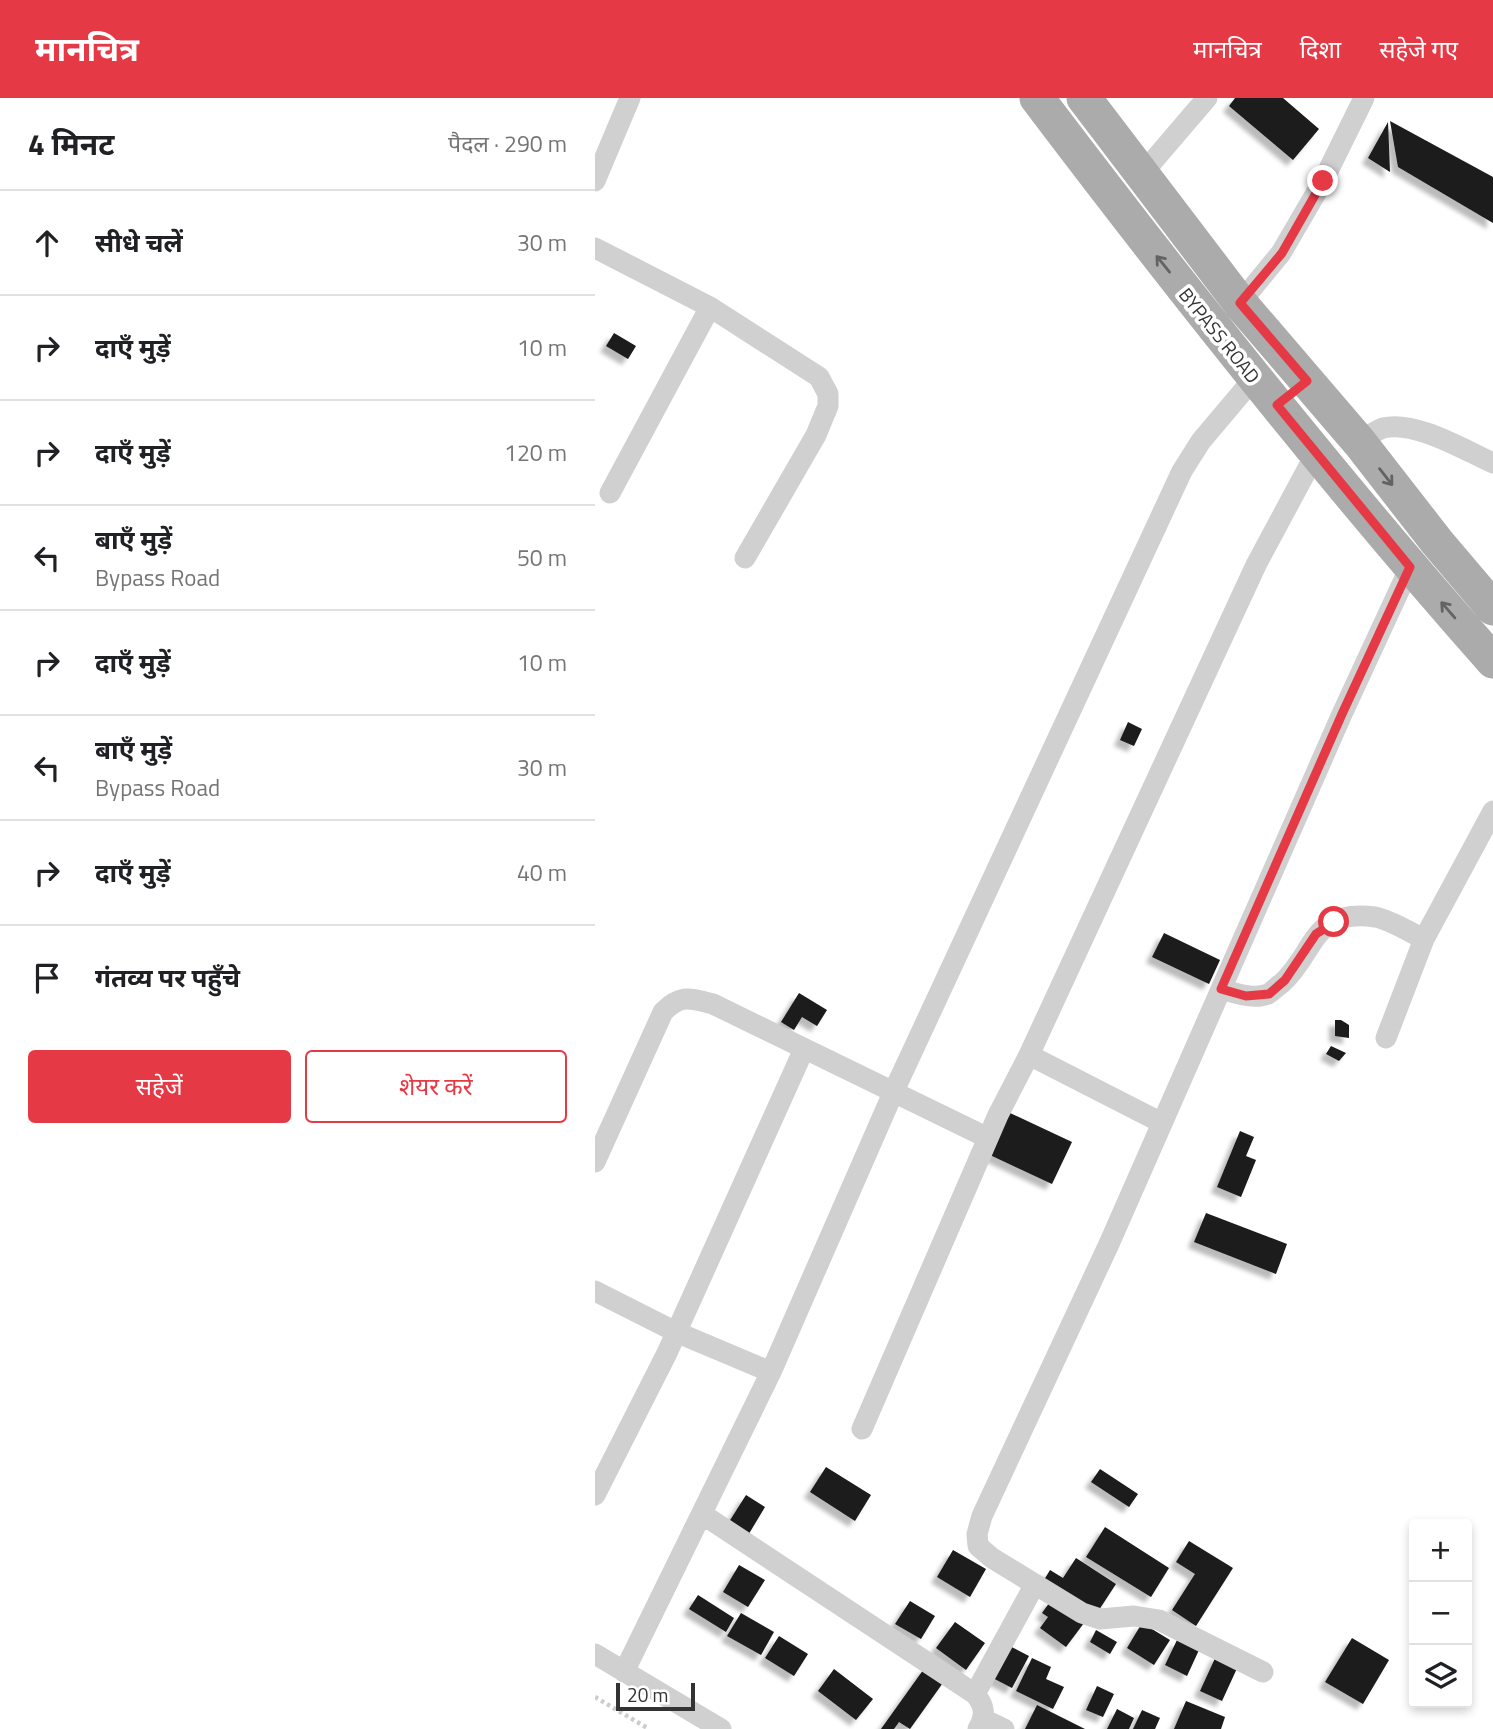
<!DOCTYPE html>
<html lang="hi">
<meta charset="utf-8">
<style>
:root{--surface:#fff;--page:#f6f6f6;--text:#202124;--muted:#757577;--line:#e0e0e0;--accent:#e63946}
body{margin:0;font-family:"Titillium Web","Noto Sans Devanagari",sans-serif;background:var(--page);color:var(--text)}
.controls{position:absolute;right:21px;bottom:21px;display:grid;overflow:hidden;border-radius:7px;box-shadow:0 4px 10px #0003}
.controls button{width:63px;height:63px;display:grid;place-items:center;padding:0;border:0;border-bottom:2px solid var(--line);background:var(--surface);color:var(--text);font:35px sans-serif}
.scale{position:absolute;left:21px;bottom:18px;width:79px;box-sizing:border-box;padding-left:7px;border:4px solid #333;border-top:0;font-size:19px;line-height:24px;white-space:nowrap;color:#333;-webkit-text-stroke:5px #fff;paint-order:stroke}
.stop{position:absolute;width:21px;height:21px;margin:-16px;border:5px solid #e63946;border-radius:50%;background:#fff}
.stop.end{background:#e63946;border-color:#fff;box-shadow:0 2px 7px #0008}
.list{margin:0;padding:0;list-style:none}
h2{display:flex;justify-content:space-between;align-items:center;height:91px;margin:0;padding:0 28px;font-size:30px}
h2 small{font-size:23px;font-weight:400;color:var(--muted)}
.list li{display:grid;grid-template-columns:46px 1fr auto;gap:21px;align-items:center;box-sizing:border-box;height:105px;padding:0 28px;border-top:2px solid var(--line)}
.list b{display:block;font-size:26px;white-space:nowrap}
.list p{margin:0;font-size:23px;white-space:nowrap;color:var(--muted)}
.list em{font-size:23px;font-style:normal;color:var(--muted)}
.actions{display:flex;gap:14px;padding:21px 28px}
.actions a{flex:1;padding:16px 0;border:2px solid var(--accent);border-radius:7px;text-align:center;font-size:24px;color:var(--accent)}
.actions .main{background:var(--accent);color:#fff}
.icon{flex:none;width:38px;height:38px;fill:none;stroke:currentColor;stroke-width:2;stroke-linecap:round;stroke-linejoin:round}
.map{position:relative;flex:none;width:898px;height:1631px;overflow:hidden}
header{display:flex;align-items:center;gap:42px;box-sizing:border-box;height:98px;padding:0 35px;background:var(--accent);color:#fff}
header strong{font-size:33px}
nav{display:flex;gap:38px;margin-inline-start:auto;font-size:24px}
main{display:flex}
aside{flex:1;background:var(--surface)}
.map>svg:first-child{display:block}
.building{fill:#1a1a1a;filter:url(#shadow)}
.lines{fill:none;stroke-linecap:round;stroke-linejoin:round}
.path{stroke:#cdcdcd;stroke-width:4.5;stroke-dasharray:3.5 3.5;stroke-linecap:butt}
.minor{stroke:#d0d0d0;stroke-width:21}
.primary{stroke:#ababab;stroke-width:35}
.oneway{stroke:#636363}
.route{stroke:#e63946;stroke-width:9}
.labels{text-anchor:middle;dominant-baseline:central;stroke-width:7;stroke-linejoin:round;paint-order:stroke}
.street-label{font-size:19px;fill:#333;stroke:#fff}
</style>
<header>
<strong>मानचित्र</strong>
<nav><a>मानचित्र</a><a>दिशा</a><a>सहेजे गए</a></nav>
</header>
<main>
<aside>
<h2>4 मिनट<small>पैदल · 290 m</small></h2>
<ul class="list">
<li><svg class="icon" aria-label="ahead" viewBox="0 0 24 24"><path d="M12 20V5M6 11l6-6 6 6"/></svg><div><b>सीधे चलें</b></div><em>30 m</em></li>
<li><svg class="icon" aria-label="right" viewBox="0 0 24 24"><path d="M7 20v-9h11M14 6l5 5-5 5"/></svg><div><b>दाएँ मुड़ें</b></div><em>10 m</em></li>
<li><svg class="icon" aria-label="right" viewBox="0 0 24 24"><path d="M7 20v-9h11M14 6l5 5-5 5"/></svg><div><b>दाएँ मुड़ें</b></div><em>120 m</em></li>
<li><svg class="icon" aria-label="left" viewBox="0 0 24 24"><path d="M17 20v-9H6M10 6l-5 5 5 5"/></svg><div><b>बाएँ मुड़ें</b><p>Bypass Road</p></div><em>50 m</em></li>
<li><svg class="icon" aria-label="right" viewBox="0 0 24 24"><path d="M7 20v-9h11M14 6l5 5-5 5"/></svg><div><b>दाएँ मुड़ें</b></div><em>10 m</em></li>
<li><svg class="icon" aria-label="left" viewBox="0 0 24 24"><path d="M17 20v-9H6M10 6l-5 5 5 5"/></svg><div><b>बाएँ मुड़ें</b><p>Bypass Road</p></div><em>30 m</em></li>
<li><svg class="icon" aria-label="right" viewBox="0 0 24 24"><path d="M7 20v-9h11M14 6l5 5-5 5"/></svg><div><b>दाएँ मुड़ें</b></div><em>40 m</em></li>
<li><svg class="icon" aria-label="arrive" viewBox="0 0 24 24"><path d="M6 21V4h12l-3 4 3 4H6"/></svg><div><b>गंतव्य पर पहुँचे</b></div></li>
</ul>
<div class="actions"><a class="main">सहेजें</a><a>शेयर करें</a></div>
</aside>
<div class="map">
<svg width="898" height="1631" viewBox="0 0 898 1631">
<defs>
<filter id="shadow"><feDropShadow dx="-6" dy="6" stdDeviation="2" flood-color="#0004"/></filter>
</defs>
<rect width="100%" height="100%" fill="#fff"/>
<path class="building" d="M640,0H688L724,31L698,62L634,8Z
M795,23L898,79V125L803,69Z
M793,24L795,74L773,60Z
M19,235L41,248L33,261L11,248Z
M533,624L547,631L539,648L525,642Z
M569,835L625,862L614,886L557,859Z
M204,895L232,912L222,928L207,919L199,932L186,924Z
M740,922H746L754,927V940L740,938Z
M736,948L751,955L744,963L731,956Z
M415,1015L477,1044L457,1086L395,1057Z
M645,1033L659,1039L651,1058L661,1062L646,1099L622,1089Z
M611,1115L692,1146L681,1176L599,1144Z
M231,1369L276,1397L260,1423L215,1394Z
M505,1371L543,1396L534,1409L496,1384Z
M151,1397L170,1409L152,1439L132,1427Z
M510,1429L574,1470L556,1499L491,1459Z
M594,1443L638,1470L601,1528L577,1512L600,1476L581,1464Z
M358,1452L391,1471L375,1499L342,1479Z
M481,1460L521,1486L502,1515L449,1482L455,1472L468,1480Z
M144,1467L170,1482L153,1509L128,1494Z
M103,1497L139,1520L131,1534L94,1511Z
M457,1501L489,1525L471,1549L445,1530L453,1519L447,1515Z
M315,1503L340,1518L326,1541L300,1526Z
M146,1515L179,1534L166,1557L132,1538Z
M360,1524L390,1545L371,1572L341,1550Z
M547,1525L575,1542L559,1567L532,1550Z
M501,1532L522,1544L515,1556L495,1544Z
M184,1538L213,1556L199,1578L170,1560Z
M757,1540L794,1562L768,1606L730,1584Z
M582,1542L604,1552L592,1578L570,1567Z
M409,1545L434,1558L417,1590L392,1577Z
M622,1556L644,1566L627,1603L605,1593Z
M437,1560L456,1569L451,1581L469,1589L458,1611L421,1593Z
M331,1568L350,1582L315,1631L304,1624L299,1631H286Z
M239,1571L278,1601L261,1622L223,1593Z
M502,1588L519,1596L508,1619L491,1612Z
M591,1603L630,1619L626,1631H579Z
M442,1607L490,1631H430Z
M522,1611L539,1620L534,1631H512Z
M547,1612L565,1620L560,1631H538Z"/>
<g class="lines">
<path class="path" d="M0,1599L54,1631"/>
<path class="minor" d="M547,76L612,0
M0,83L35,0
M0,150L115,209L224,279L233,296V308L221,337L150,460
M645,205L686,155L728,83L769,0
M765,345C772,339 779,333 788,330C820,322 869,352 898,365
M15,395L115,209
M626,891C640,895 659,902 673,896C677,894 682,888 686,886C721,855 716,810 780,819C796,822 814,834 829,841
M791,940L829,841L898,713
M434,957L567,1025
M0,1064L68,914C86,896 94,900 118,906L393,1040
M0,1193L81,1234L176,1274
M267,1331L403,1017L434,957L661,467L721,355
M0,1397L72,1255L209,951
M107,1416L380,1596C390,1608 391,1617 383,1631
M0,1556L126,1631
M29,1574L176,1274L298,995L587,373L606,343L660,279
M668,1574L564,1522L539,1518L505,1521L487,1515L397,1460L383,1448L382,1436L387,1418L514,1146L747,616L815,469
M380,1596L440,1486
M388,1621L409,1631"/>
<path class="primary" d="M442,0C588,193 738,382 898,563
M489,0L645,205L765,345L842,444L898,510"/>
</g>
<defs><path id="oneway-shaft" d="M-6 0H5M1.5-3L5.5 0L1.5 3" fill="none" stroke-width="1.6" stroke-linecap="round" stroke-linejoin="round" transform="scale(1.75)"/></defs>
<g class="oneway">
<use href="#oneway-shaft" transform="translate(568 166) rotate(-129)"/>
<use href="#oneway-shaft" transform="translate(791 379) rotate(52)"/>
<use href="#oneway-shaft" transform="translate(853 512) rotate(-131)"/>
</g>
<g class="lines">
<path class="route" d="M728,83L687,155L645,205L712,283L682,307L815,469L747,616L626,891L651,898L674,896L690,882L721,836L739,824"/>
</g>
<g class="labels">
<g class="street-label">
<text transform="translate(625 237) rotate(51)">BYPASS ROAD</text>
</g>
</g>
</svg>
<div class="controls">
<button>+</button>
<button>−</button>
<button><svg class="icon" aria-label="layers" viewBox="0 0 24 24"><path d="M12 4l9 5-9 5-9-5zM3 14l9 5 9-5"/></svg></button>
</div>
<div class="scale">20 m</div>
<div class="stop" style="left:739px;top:824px"></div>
<div class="stop end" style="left:728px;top:83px"></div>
</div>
</main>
